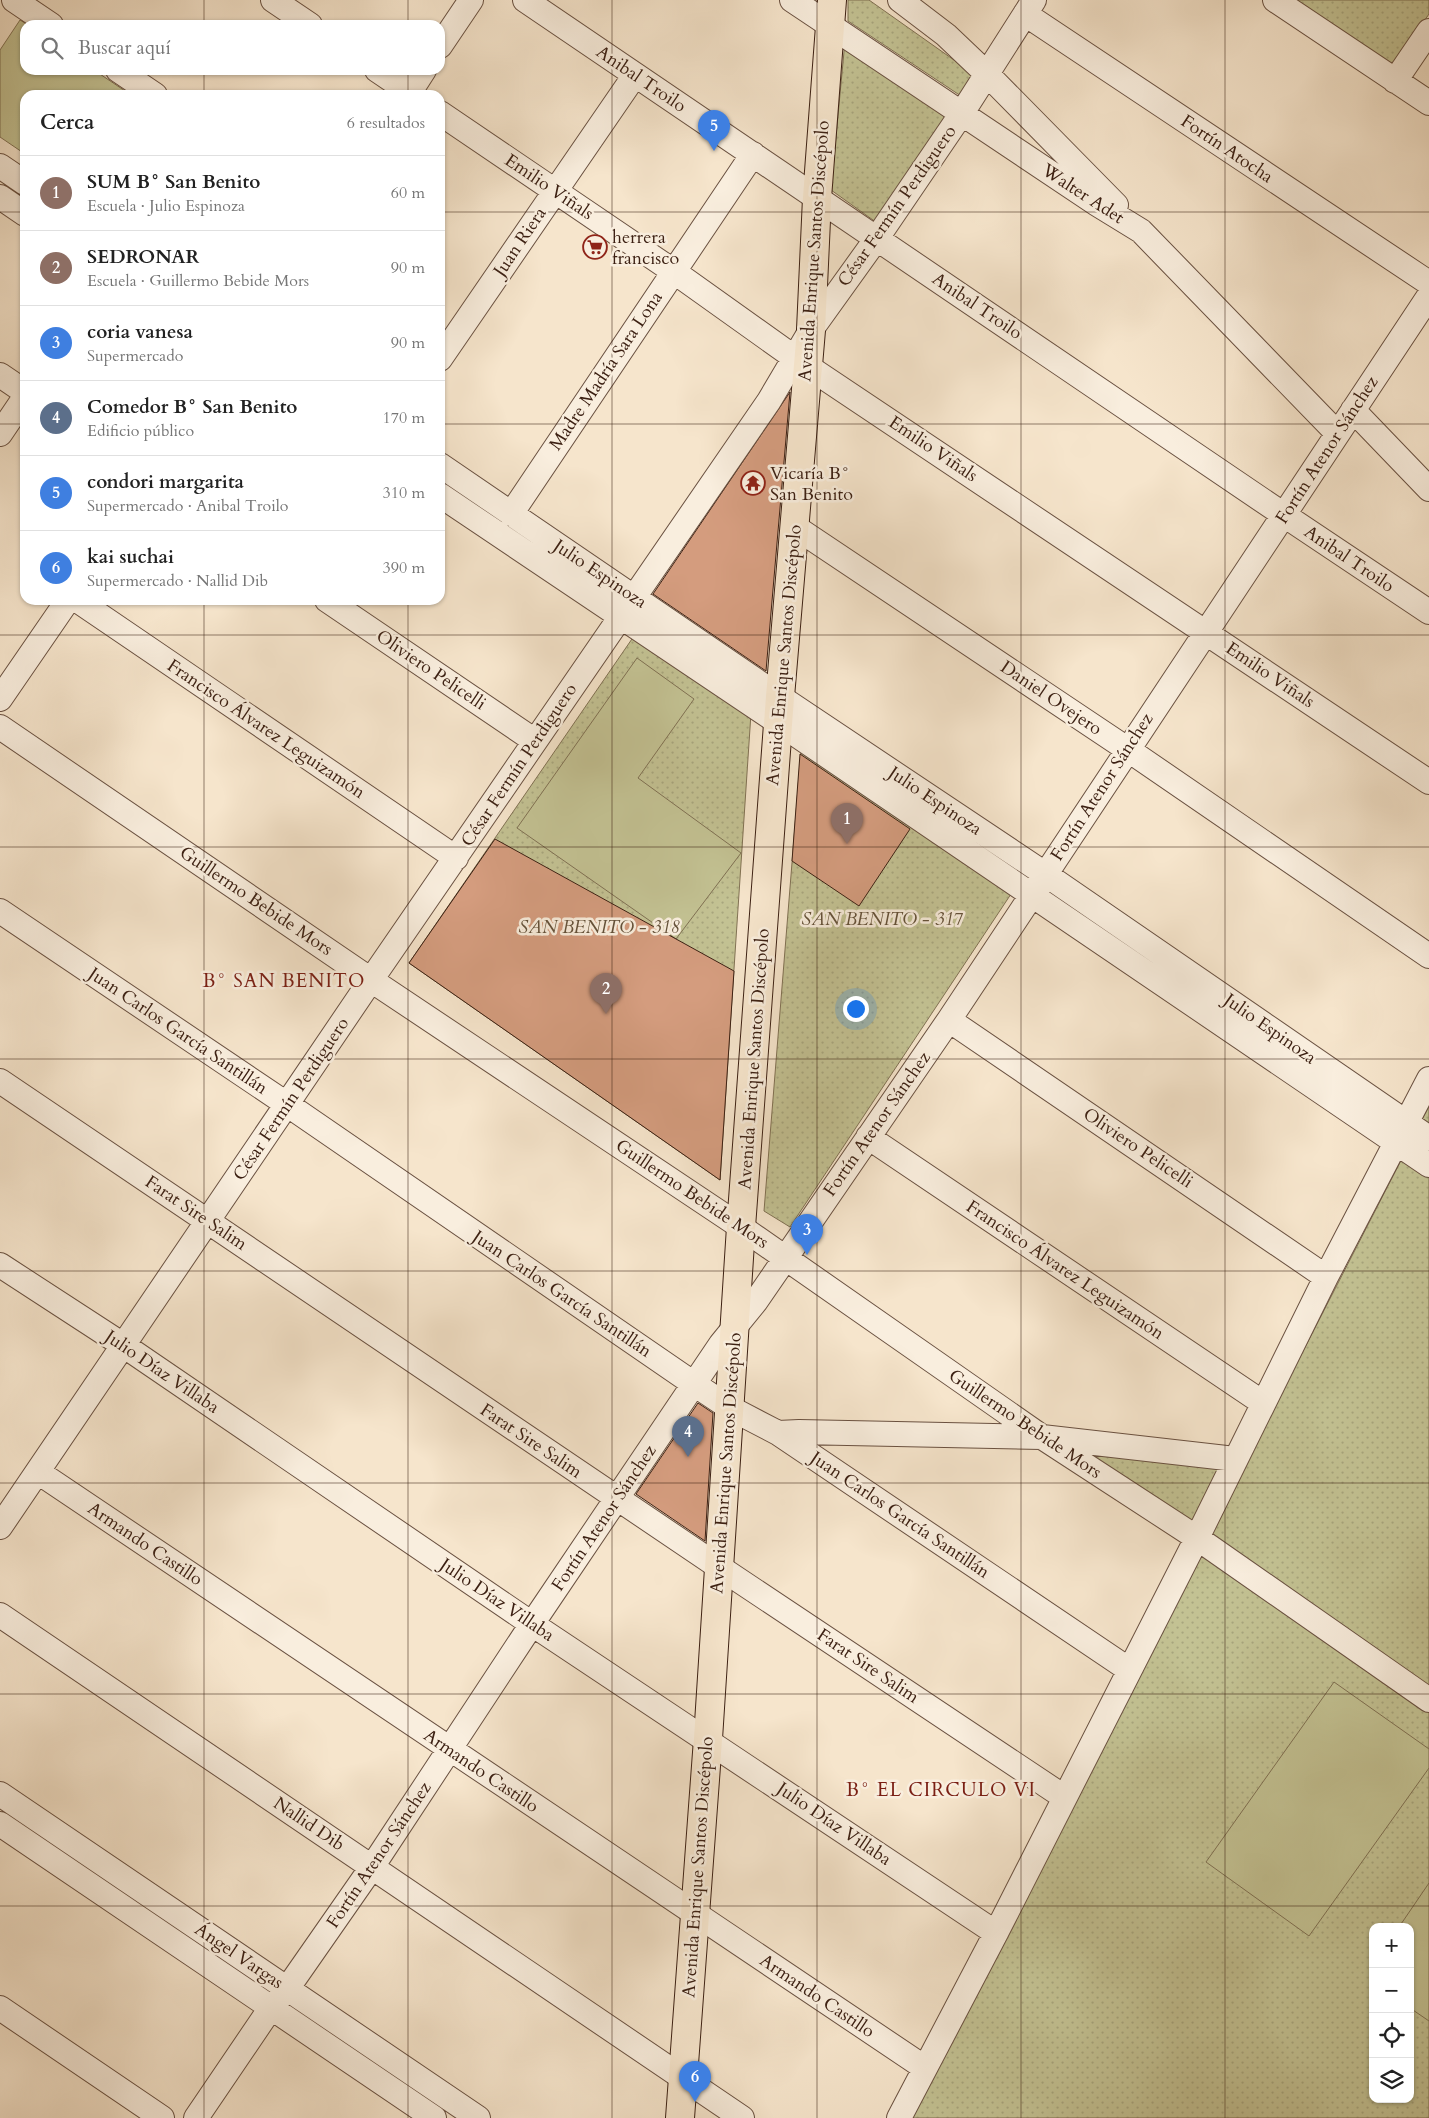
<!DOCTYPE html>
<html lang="es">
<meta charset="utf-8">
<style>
:root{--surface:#fff;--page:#f6f6f6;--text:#222;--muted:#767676;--line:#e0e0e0;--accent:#0f766e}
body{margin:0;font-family:Cardo,serif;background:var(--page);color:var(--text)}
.controls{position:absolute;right:15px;bottom:15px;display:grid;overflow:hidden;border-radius:10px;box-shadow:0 1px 4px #0004}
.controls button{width:45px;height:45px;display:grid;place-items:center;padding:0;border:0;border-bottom:1px solid var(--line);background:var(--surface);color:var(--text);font:25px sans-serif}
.you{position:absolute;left:855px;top:1008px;width:18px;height:18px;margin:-12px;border:4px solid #fff;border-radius:50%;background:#1a73e8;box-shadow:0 0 0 8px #1a73e833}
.badge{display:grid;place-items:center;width:32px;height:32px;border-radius:50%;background:var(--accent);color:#fff;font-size:16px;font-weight:700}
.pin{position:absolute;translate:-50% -41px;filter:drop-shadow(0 1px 2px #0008)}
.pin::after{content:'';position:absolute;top:26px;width:18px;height:15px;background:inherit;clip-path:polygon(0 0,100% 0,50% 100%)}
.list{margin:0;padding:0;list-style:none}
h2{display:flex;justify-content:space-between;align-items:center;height:65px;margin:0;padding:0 20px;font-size:21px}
h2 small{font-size:16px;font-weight:400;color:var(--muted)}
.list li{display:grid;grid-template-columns:32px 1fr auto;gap:15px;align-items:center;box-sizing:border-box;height:75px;padding:0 20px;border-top:1px solid var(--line)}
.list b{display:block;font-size:19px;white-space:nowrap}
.list p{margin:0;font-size:16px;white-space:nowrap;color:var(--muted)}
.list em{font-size:16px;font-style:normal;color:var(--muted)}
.icon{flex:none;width:28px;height:28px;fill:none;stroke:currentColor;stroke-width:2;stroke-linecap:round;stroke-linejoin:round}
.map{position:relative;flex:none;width:1429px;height:2118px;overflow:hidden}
.search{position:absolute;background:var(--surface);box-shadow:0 1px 4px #0004;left:20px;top:20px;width:425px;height:55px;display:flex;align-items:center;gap:12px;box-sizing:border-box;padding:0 18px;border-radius:15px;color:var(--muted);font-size:19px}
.panel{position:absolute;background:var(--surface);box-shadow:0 1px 4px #0004;left:20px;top:90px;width:425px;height:515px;border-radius:15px}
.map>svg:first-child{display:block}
.green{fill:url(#green-dots);stroke:#807153;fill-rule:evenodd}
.pitch{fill:#c3c293;stroke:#807153}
.building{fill:#d49c7e;stroke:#3c2013}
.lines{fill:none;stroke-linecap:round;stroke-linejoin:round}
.minor-casing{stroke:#6a5141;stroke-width:26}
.major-casing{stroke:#3c2013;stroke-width:30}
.minor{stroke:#f9eede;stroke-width:24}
.major{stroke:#f6e5cc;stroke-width:28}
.grid{fill:none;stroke:#3c2013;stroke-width:1;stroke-opacity:0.55}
.labels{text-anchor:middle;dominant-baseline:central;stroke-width:5;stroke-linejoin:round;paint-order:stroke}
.street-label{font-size:18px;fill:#3c2013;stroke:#f9eede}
.poi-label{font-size:18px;fill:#3c2013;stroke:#f9eede;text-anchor:start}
.park-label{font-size:18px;font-style:italic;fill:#645139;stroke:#f9eede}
.neighbourhood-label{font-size:19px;letter-spacing:1px;fill:#7a1f14;stroke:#f9eede}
</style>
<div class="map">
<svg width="1429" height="2118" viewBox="0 0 1429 2118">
<defs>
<pattern id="green-dots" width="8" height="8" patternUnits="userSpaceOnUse" patternTransform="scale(1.25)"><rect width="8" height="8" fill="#c3c293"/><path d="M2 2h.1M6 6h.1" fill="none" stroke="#a8a67e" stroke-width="1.8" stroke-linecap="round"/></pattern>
</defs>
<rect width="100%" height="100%" fill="#f6e5cc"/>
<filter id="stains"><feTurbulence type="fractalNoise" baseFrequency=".004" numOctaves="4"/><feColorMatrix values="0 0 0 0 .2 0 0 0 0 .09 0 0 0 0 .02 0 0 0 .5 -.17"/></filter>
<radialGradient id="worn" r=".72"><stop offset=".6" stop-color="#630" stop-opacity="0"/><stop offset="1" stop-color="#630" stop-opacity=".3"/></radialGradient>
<path class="green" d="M848,0H869L978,77L964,98L848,21Z
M1283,0H1429V14L1389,72Z
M845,41L957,115L880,225L831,190Z
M634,636L751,713L720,1180L409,963Z
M801,751L1011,894L790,1227L764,1211Z
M1429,1106V2118H909ZM1373,1927H1410V2099H1373Z
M1063,1444L1228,1460L1195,1531Z"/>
<path class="pitch" d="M20,20L28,25H25V70H94L131,95H25V154L0,137V50Z
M637,658L694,699L638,778L741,853L676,939L517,828Z
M1334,1682L1429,1749V1768L1309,1936L1206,1862Z
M1429,1883V2021L1410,2008V1927H1399Z"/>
<path class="building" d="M790,392L766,671L653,594Z
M800,754L910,829L859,906L792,861Z
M495,839L734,971L720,1180L409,963Z
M698,1403L713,1413L705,1541L636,1494Z"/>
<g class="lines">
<g class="minor-casing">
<path id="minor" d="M14,0L51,25
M273,0L310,25
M525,0L1284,515L1429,612
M792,0L1097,204L1141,231L1337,433
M900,0L946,35L987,74L1116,205
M1275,0L1429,103
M1025,14L1429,283
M440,46L471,0
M118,70L155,95
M377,70L414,95
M1395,81L1429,31
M408,95L424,70
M440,113L673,271L795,358L1429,782
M0,166L25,183
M0,197L25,214
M440,359L635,75
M0,375L25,392
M1353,410L1429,489
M0,434L25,397
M440,465L780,697L1045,874L1429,1138
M440,495L779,723L1429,1165
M511,514L753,154
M795,527L1127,749L1429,956
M77,600L456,858
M327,600L535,741
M0,699L68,600
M0,727L371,980L741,1227L1042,1437L1197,1538L1429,1700
M0,911L288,1105L694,1384L730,1408L778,1433L1128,1669
M949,1020L1326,1277
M0,1081L719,1567L1064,1797
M868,1137L1263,1403
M0,1265L123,1345L532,1624L996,1933
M778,1433L799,1432L1042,1437L1235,1459
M38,1472L925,2068
M0,1527L371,980L769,401L811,330L877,238L962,113L1034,0
M0,1615L742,2118
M0,1794L478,2118
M0,1824L434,2118
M0,2008L162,2118
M196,2118L270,2009L287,1989L372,1867L532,1624L721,1344L756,1301L949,1020L1429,296
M899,2118L996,1933L1197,1538L1326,1277L1429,1079"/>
</g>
<g class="major-casing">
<path id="major" d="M680,2118L708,1739L741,1227L780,697L811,330L817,198L832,0"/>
</g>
<use href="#minor" class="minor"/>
<use href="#major" class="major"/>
</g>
<path class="grid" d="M204,0V25M408,0V25M612,0V2118M817,0V2118M1021,0V2118M1225,0V2118M204,70V95M408,70V95M0,212H25M440,212H1429M0,424H25M440,424H1429M204,600V2118M408,600V2118M0,635H1429M0,847H1429M0,1059H1429M0,1271H1429M0,1483H1429M0,1694H1429M0,1906H1429"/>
<defs>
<g id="supermarket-ring" transform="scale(1.25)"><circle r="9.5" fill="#f9eede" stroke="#8f2418" stroke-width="1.5"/><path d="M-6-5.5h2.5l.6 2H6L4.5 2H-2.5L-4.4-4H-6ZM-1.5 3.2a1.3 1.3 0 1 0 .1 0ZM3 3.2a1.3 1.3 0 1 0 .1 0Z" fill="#8f2418"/></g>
<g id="temple-ring" transform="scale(1.25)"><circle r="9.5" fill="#f9eede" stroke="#8f2418" stroke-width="1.5"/><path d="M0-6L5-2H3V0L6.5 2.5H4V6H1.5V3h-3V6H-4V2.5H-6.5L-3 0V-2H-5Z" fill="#8f2418"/></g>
</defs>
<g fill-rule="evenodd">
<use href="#supermarket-ring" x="595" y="247"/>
<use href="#temple-ring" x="753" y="483"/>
</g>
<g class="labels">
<g class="street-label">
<text transform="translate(641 79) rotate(34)">Anibal Troilo</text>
<text transform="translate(1227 149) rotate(34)">Fortín Atocha</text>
<text transform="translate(549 187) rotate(34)">Emilio Viñals</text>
<text transform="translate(1083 194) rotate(33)">Walter Adet</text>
<text transform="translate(897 206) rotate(-55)">César Fermín Perdiguero</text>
<text transform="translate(520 242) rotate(-56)">Juan Riera</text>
<text transform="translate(814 251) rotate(-86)">Avenida Enrique Santos Discépolo</text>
<text transform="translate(977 306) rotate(34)">Anibal Troilo</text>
<text transform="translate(606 371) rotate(-56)">Madre Madría Sara Lona</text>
<text transform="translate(933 449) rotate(34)">Emilio Viñals</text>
<text transform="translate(1327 450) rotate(-57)">Fortín Atenor Sánchez</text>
<text transform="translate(1349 559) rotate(34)">Anibal Troilo</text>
<text transform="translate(600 574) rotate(34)">Julio Espinoza</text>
<text transform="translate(784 655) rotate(-85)">Avenida Enrique Santos Discépolo</text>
<text transform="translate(431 670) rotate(34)">Oliviero Pelicelli</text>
<text transform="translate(1270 675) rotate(34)">Emilio Viñals</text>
<text transform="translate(1051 698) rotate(34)">Daniel Ovejero</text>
<text transform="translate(266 729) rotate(34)">Francisco Álvarez Leguizamón</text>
<text transform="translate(519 765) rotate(-56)">César Fermín Perdiguero</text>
<text transform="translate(1102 787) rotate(-57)">Fortín Atenor Sánchez</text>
<text transform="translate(935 801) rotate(34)">Julio Espinoza</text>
<text transform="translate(256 901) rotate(34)">Guillermo Bebide Mors</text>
<text transform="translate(1270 1029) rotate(35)">Julio Espinoza</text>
<text transform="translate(178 1031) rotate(34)">Juan Carlos García Santillán</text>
<text transform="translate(754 1059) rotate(-86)">Avenida Enrique Santos Discépolo</text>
<text transform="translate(291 1099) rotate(-56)">César Fermín Perdiguero</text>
<text transform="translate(877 1124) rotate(-55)">Fortín Atenor Sánchez</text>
<text transform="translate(1138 1148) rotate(34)">Oliviero Pelicelli</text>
<text transform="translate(692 1194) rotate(34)">Guillermo Bebide Mors</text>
<text transform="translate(196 1213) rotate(34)">Farat Sire Salim</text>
<text transform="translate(1065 1270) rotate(34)">Francisco Álvarez Leguizamón</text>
<text transform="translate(562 1294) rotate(34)">Juan Carlos García Santillán</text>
<text transform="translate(162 1372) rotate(34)">Julio Díaz Villaba</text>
<text transform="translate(1025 1424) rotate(34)">Guillermo Bebide Mors</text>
<text transform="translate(531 1441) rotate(34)">Farat Sire Salim</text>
<text transform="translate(726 1463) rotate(-86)">Avenida Enrique Santos Discépolo</text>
<text transform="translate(900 1515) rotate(34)">Juan Carlos García Santillán</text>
<text transform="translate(604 1518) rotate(-56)">Fortín Atenor Sánchez</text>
<text transform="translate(145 1544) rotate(34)">Armando Castillo</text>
<text transform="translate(497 1600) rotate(34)">Julio Díaz Villaba</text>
<text transform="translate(868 1666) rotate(34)">Farat Sire Salim</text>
<text transform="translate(481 1771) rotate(34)">Armando Castillo</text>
<text transform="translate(309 1824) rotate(34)">Nallid Dib</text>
<text transform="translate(834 1824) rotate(34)">Julio Díaz Villaba</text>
<text transform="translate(379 1855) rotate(-56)">Fortín Atenor Sánchez</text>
<text transform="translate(698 1867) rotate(-86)">Avenida Enrique Santos Discépolo</text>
<text transform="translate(239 1956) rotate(34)">Ángel Vargas</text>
<text transform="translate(817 1996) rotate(34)">Armando Castillo</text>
</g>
<g class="poi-label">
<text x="612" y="237">herrera<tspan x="612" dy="21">francisco</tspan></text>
<text x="770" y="473">Vicaría B°<tspan x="770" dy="21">San Benito</tspan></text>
</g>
<g class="park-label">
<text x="882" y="919">SAN BENITO - 317</text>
<text x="599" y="927">SAN BENITO - 318</text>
</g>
<g class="neighbourhood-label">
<text x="284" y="981">B° SAN BENITO</text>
<text x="941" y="1790">B° EL CIRCULO VI</text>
</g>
</g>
<rect width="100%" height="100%" filter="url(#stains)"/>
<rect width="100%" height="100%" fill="url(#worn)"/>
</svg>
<div class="controls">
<button>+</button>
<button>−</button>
<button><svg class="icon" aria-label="locate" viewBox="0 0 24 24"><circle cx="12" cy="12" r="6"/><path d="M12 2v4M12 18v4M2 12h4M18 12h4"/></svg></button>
<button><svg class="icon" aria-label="layers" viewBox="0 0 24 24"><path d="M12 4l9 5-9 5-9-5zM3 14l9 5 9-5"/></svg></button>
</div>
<div class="you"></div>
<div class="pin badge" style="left:847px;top:844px;background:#8d6e63">1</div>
<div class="pin badge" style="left:606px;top:1014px;background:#8d6e63">2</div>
<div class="pin badge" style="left:807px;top:1255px;background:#3f7fe0">3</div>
<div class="pin badge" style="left:688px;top:1457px;background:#5c6f8a">4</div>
<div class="pin badge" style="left:714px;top:151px;background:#3f7fe0">5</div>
<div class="pin badge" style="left:695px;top:2102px;background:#3f7fe0">6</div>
<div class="search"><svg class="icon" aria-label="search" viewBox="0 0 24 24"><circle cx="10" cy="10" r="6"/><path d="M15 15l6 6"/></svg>Buscar aquí</div>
<section class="panel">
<h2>Cerca<small>6 resultados</small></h2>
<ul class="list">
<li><span class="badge" style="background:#8d6e63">1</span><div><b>SUM B° San Benito</b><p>Escuela · Julio Espinoza</p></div><em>60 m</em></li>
<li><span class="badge" style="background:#8d6e63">2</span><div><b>SEDRONAR</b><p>Escuela · Guillermo Bebide Mors</p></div><em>90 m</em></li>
<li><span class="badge" style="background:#3f7fe0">3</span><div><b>coria vanesa</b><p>Supermercado</p></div><em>90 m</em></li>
<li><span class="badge" style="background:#5c6f8a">4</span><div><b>Comedor B° San Benito</b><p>Edificio público</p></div><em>170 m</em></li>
<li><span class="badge" style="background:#3f7fe0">5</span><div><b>condori margarita</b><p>Supermercado · Anibal Troilo</p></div><em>310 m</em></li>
<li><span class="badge" style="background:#3f7fe0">6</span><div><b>kai suchai</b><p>Supermercado · Nallid Dib</p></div><em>390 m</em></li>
</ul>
</section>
</div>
